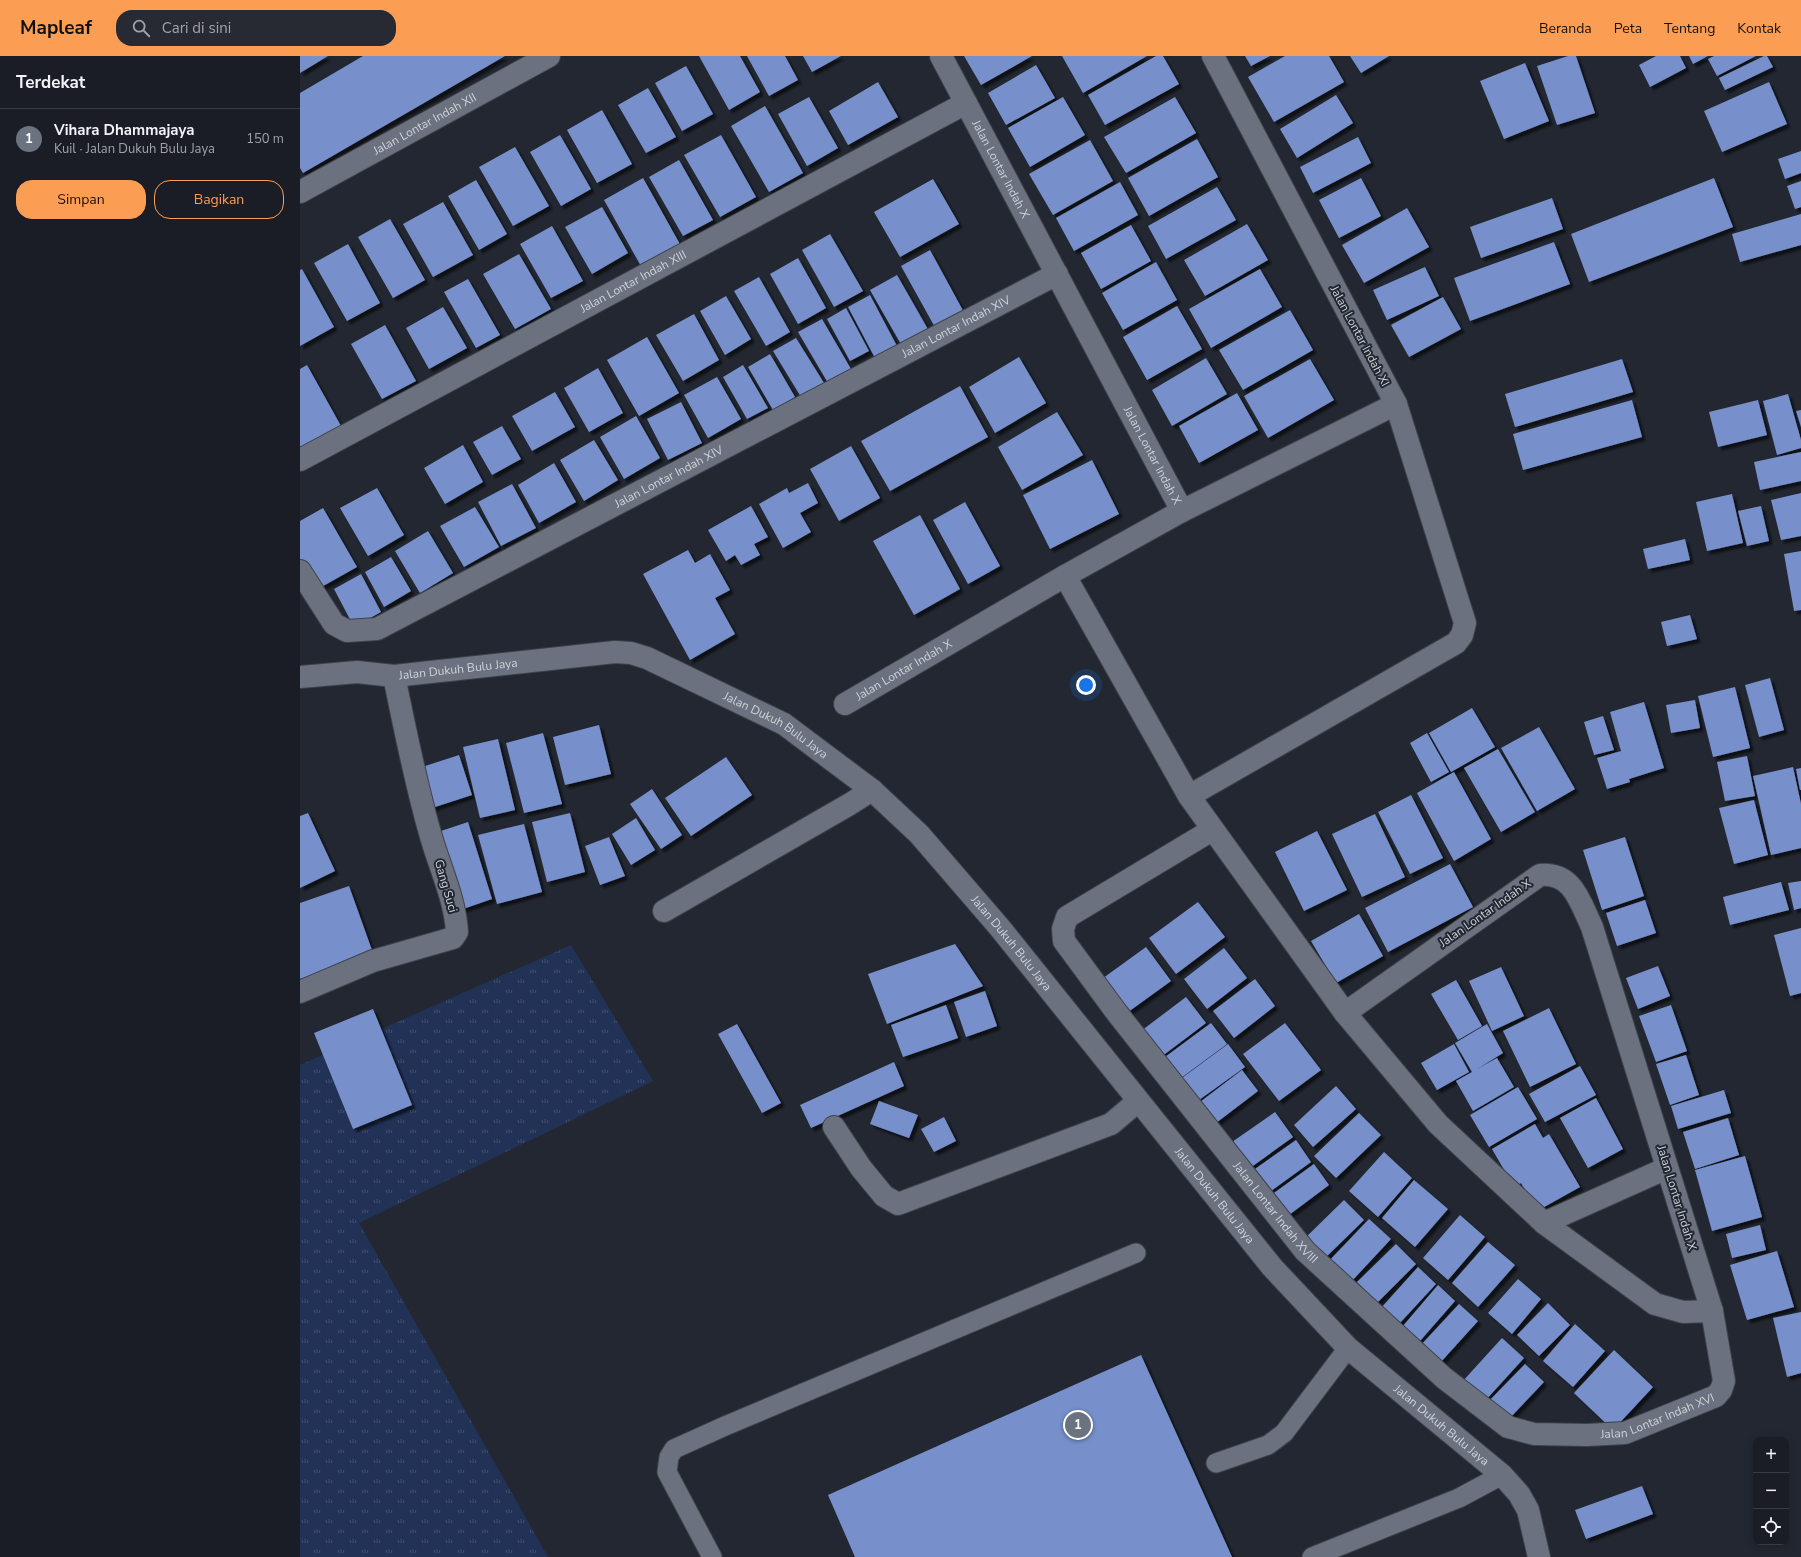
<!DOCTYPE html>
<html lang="id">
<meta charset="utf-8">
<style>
:root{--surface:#1a1d25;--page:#272a32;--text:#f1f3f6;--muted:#9fa2a7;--line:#383b42;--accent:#fc9d54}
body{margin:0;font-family:"Nunito Sans",sans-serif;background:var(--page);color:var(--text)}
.controls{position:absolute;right:12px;bottom:12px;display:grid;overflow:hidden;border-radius:8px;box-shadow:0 2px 10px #0003}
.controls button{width:36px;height:36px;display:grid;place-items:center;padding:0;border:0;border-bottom:1px solid var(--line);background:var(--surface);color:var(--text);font:20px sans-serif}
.you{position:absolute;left:786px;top:629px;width:14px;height:14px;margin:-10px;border:3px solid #fff;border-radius:50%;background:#1a73e8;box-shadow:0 0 0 6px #1a73e833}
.badge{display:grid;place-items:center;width:26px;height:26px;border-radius:50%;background:var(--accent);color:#fff;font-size:13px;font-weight:700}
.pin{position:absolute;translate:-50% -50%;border:2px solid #fff;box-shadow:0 1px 4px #0006}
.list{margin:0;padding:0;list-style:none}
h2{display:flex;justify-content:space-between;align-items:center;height:52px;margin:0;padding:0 16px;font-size:17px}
h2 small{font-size:13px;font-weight:400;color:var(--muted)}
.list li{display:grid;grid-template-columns:26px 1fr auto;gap:12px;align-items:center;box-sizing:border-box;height:60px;padding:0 16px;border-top:1px solid var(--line)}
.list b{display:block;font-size:15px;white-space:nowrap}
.list p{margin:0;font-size:13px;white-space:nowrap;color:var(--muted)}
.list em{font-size:13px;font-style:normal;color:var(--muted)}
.actions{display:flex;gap:8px;padding:12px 16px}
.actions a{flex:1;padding:9px 0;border:1px solid var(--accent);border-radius:16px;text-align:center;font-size:14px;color:var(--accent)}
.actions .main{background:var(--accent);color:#111}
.icon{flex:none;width:22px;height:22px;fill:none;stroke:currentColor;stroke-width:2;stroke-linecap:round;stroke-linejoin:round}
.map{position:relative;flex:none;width:1501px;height:1501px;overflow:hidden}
header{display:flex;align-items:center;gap:24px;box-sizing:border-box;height:56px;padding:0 20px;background:var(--accent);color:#111}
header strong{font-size:19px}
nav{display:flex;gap:22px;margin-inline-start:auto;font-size:14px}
.search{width:280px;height:36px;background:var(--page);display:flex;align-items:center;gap:10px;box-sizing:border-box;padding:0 14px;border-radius:16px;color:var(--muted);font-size:15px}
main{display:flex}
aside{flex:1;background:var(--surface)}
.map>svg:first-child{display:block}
.grass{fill:url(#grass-tufts)}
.building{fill:#7790cb;filter:url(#shadow)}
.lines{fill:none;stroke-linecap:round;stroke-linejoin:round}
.service-casing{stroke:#3e424b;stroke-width:21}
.minor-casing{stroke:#3e424b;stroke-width:24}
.service{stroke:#6b717e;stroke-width:19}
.minor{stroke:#6b717e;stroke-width:22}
.labels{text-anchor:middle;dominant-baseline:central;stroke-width:4;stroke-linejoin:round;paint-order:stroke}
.street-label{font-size:12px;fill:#cfd3da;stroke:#222731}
</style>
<header>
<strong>Mapleaf</strong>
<div class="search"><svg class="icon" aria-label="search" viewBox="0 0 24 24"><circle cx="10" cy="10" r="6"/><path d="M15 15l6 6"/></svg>Cari di sini</div>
<nav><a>Beranda</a><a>Peta</a><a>Tentang</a><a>Kontak</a></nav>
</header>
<main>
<aside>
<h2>Terdekat<small></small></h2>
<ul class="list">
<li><span class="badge" style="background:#6b7280">1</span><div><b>Vihara Dhammajaya</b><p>Kuil · Jalan Dukuh Bulu Jaya</p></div><em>150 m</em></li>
</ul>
<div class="actions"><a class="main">Simpan</a><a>Bagikan</a></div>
</aside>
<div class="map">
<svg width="1501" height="1501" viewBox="0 0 1501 1501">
<defs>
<pattern id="grass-tufts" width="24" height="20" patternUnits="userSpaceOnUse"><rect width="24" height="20" fill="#223156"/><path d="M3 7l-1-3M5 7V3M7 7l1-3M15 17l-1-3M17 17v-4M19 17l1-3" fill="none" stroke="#414e6e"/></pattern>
<filter id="shadow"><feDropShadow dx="3.5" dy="3.5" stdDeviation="1" flood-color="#0009"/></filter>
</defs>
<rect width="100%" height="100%" fill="#222731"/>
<path class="grass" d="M271,889L353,1025L59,1167L248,1501H0V1009Z"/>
<path class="building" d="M0,0H28L0,17Z
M63,0H205L3,117L0,112V37Z
M399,0H440L460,36L429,54Z
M447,0H485L498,24L469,40Z
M503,0H541L512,16Z
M664,0H732L681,29Z
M762,0H847L783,37Z
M856,0H863L879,28L805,69L788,39Z
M945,0H970L951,10Z
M985,0H1029L1044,26L974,66L948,21Z
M1050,0H1089L1061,17Z
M1268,0H1276L1295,57L1257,69L1237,10Z
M1356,0H1380L1386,12L1350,31L1339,9Z
M1389,0H1408L1393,8Z
M1414,0H1456L1417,20L1408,3Z
M1464,0H1467L1473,11L1425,34L1419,22Z
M1225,7L1249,65L1204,83L1180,25Z
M736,9L755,42L706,69L688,37Z
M386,10L413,58L382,75L355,27Z
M578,26L598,61L548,89L529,55Z
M1469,26L1487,68L1422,96L1404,55Z
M348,32L376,81L346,97L318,49Z
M1036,39L1053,67L997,102L980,73Z
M509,41L538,92L507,110L478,58Z
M763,41L785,79L730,111L708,72Z
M875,41L896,77L826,117L804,81Z
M465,50L503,117L469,136L431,70Z
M302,54L332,108L297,127L267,74Z
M260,79L291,133L261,150L230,96Z
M421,79L456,141L420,161L384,99Z
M1058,81L1071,107L1013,137L1000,111Z
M897,83L918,121L849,160L828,122Z
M790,84L813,125L753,159L729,118Z
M215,91L249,150L213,170L179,111Z
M1501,95V117L1485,123L1478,103Z
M379,104L413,164L383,180L349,121Z
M343,122L381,190L342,212L304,144Z
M1061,122L1081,160L1039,182L1019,144Z
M1414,122L1433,171L1289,226L1271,178Z
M633,123L659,168L600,201L574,156Z
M176,124L207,178L179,194L148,140Z
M1501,125V151L1495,153L1487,130Z
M820,126L838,159L774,195L756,162Z
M917,131L936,164L866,203L848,170Z
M1252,142L1263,173L1181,202L1170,171Z
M143,146L173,199L133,221L103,168Z
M302,151L328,197L292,218L265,171Z
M1107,152L1129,191L1064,227L1042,189Z
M1501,158V189L1440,206L1432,178Z
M90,163L125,224L93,242L58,181Z
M947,168L968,204L905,240L884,204Z
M831,169L851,205L801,233L781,197Z
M252,170L283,225L251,242L220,188Z
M530,178L563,235L534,251L502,194Z
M1254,186L1270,228L1170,265L1154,222Z
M48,188L80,247L47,265L14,207Z
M630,194L666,260L637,275L601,210Z
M219,198L251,253L215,273L183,218Z
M498,202L526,252L498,268L470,218Z
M856,206L877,244L823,274L802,237Z
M1125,211L1139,240L1087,264L1073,234Z
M2,213L34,271L0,290V214Z
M960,213L982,251L911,292L889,253Z
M597,219L629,275L602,290L570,234Z
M459,221L490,276L466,290L434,235Z
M168,223L200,279L176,292L144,236Z
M570,239L597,290L575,302L548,251Z
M426,240L451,283L425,299L400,255Z
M1143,241L1161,273L1109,301L1091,269Z
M877,250L902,293L847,324L823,281Z
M143,251L167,292L129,313L106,272Z
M546,252L569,295L550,305L527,263Z
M990,254L1013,294L943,334L919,294Z
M394,258L419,304L383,325L356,279Z
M522,263L551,313L528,327L498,276Z
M85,269L116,325L82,343L51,288Z
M347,281L379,337L339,360L307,304Z
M496,282L524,327L501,341L473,295Z
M470,298L495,341L473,354L448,311Z
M719,301L746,347L695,377L669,331Z
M906,302L927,338L872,370L852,334Z
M1010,303L1034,344L968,382L944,340Z
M1322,303L1333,336L1215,371L1205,338Z
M7,309L41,370L0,392V313Z
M443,309L468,352L447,363L423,321Z
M298,312L323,357L289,376L264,332Z
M417,321L441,363L408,382L384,339Z
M660,330L688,381L590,435L561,385Z
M255,336L275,371L232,395L212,360Z
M937,337L958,374L899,407L879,370Z
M1488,338L1501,384V392L1477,399L1463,345Z
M1332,344L1342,381L1223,414L1213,378Z
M1458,344L1467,379L1418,391L1409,356Z
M381,346L402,387L368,404L347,363Z
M1501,354V371L1496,355Z
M757,356L783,399L722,434L698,391Z
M336,360L360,402L324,423L300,381Z
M202,370L221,403L192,419L173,386Z
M294,384L318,424L284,445L260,404Z
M163,389L183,426L145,448L124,412Z
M551,390L580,442L539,465L510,413Z
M1501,396V425L1460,434L1454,406Z
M792,404L819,458L750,493L723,439Z
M254,407L276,446L239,467L218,429Z
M508,427L518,447L500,457L511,476L483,492L459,448L487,432L489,437Z
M212,428L236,472L201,490L178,446Z
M77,432L104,479L68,500L40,452Z
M1501,437V480L1481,484L1471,444Z
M1432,438L1443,487L1407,495L1396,446Z
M665,446L700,510L668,528L633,464Z
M451,450L468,481L454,488L460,499L441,509L435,499L426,505L408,474Z
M1461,450L1469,485L1447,490L1438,455Z
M175,451L199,491L164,511L140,470Z
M23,452L57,511L16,534L0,505V465Z
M620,459L660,533L614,559L573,485Z
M128,475L153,517L120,537L95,495Z
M1385,483L1390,504L1348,513L1343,493Z
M388,494L395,507L410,498L430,534L415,542L435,578L390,604L343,518Z
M1501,495V554L1494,555L1484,498Z
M91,501L111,535L84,551L65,516Z
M61,518L81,556L54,571L34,533Z
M1390,559L1397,583L1367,590L1361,566Z
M1470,622L1484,674L1459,681L1445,629Z
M1435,631L1450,692L1413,701L1398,640Z
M1395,644L1400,672L1371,677L1366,649Z
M1344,646L1364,712L1329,723L1330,726L1307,733L1297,702L1321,695L1310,656Z
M1172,652L1195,691L1151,716L1129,677Z
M1303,660L1314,694L1294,699L1284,666Z
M299,669L311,718L265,729L253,681Z
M1239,671L1275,733L1237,755L1201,692Z
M243,677L262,748L224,757L206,687Z
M1127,677L1149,716L1131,726L1110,687Z
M198,683L215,754L180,762L163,691Z
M1198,693L1235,756L1201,776L1164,712Z
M159,699L172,739L132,752L119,712Z
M1447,700L1455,740L1425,745L1417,706Z
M426,701L452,739L391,780L365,742Z
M1493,711L1501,748V792L1471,799L1453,720Z
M1501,712V734H1500L1496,713Z
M1154,716L1191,783L1154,805L1117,737Z
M352,733L382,779L361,793L330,748Z
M1111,739L1143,802L1110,818L1078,756Z
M1454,744L1468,799L1434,808L1419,752Z
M8,757L35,815L0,832V760Z
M270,757L285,816L247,826L232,766Z
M1075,758L1105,821L1062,841L1032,778Z
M336,762L355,794L331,809L312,778Z
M168,766L192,843L160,854L135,777Z
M224,768L242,836L197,848L178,779Z
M1017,775L1047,834L1004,855L975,796Z
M309,781L325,820L300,829L285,790Z
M1325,781L1344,840L1302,854L1283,794Z
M1150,808L1173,851L1088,896L1065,852Z
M1501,825V852L1494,854L1488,827Z
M1481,826L1489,854L1430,869L1423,841Z
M49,830L73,897L0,923V847Z
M1345,844L1356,877L1317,890L1306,857Z
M898,846L925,881L876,918L849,882Z
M1059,858L1083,900L1036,927L1011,885Z
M1501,872V937L1490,940L1474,879Z
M655,888L683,930L587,968L568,918Z
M846,891L871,925L824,959L799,925Z
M924,892L947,922L907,953L884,923Z
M1358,910L1370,940L1338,953L1326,922Z
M1201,911L1224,960L1192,975L1169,925Z
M955,923L975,950L934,982L913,955Z
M1156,924L1182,970L1158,984L1131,938Z
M685,935L697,970L666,981L654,946Z
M886,941L906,967L861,1001L841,975Z
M646,949L658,982L603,1001L591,969Z
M1371,949L1387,995L1356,1006L1339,960Z
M1249,952L1276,1008L1230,1031L1203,975Z
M73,953L112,1049L53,1073L14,977Z
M911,967L927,988L881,1022L865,1001Z
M985,967L1021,1014L979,1045L943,998Z
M437,968L481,1047L462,1057L418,978Z
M1187,968L1203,997L1177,1013L1197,1002L1214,1031L1173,1055L1156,1025L1172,1016L1155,987Z
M928,988L945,1011L899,1044L882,1022Z
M1154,988L1169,1016L1137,1034L1121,1007Z
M1386,999L1399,1039L1370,1049L1356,1008Z
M594,1006L604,1030L511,1072L500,1049Z
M1280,1010L1296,1039L1245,1066L1229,1038Z
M942,1014L958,1035L916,1067L900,1046Z
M1036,1030L1056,1053L1013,1091L994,1069Z
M1218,1031L1237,1063L1189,1091L1170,1059Z
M1424,1034L1431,1057L1378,1073L1371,1050Z
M1296,1042L1323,1093L1288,1112L1260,1062Z
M579,1045L618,1059L609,1082L570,1068Z
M975,1056L993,1081L950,1112L932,1086Z
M1059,1057L1081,1079L1036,1122L1014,1100Z
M644,1061L656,1085L634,1096L621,1073Z
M1428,1062L1439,1099L1395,1113L1383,1076Z
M1235,1068L1243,1082L1249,1078L1280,1131L1237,1155L1221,1127L1214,1131L1192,1093Z
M996,1084L1011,1106L971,1135L955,1113Z
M1084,1096L1112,1122L1078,1161L1049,1135Z
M1445,1100L1462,1161L1412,1175L1395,1114Z
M1014,1108L1029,1129L989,1159L974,1137Z
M1114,1124L1148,1153L1115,1191L1082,1162Z
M1044,1144L1064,1164L1021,1206L1001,1186Z
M1160,1159L1185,1181L1148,1224L1123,1202Z
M1069,1163L1091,1183L1050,1227L1028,1206Z
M1460,1169L1466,1194L1432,1202L1426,1178Z
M1188,1186L1215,1209L1178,1251L1152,1227Z
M1096,1188L1116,1208L1077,1247L1057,1226Z
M1477,1195L1494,1251L1447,1264L1430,1209Z
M1118,1211L1136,1228L1099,1268L1081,1252Z
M1218,1223L1241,1243L1212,1278L1188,1257Z
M1138,1229L1155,1245L1120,1285L1103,1270Z
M1248,1247L1270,1269L1239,1300L1217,1279Z
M1159,1248L1178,1265L1140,1307L1121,1289Z
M1501,1256V1317L1487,1321L1473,1262Z
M1275,1268L1305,1295L1273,1331L1243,1305Z
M1202,1282L1224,1302L1184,1346L1162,1326Z
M1314,1294L1353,1331L1313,1374L1274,1337Z
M841,1299L932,1501H555L528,1439Z
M1225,1308L1244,1326L1207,1365L1188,1346Z
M1342,1430L1353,1458L1286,1483L1275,1454Z"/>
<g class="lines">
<g class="service-casing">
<path id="service" d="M916,1407L968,1389L984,1377L1048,1292
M412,1501L367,1416L369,1401L374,1393L425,1370L836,1197
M1012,1501L1159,1442L1202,1419"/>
</g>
<g class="minor-casing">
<g id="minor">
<path id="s1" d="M641,0L882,455"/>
<path id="s2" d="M0,136L249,0"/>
<path id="s3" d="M0,404L666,47"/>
<path id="s4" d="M0,515L34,568L47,575L77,573L757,218"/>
<path d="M765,520L889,740L1045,957L1138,1068L1244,1167L1355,1248L1383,1256L1412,1255"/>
<path id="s5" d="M0,621L57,616L94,620L315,596L331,597L347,602L484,668L572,734L619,778L700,872L972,1211L1048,1292L1202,1419L1219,1438L1228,1454L1239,1501"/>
<path id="s6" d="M545,648L765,520L882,455L1096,348"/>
<path d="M889,740L1156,587L1162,579L1165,567L1096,348L913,0"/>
<path id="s7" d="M912,774L767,861L763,873L764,885L817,957L1005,1195L1144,1322L1208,1371L1234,1378L1287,1379L1325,1377L1416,1340L1421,1334L1424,1325L1412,1255L1292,871C1280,846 1273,816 1240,819L1045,957"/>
<path d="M364,855L550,748L572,734"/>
<path d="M0,936L73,905L153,882L157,876C155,842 139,810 130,777C115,725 105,673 94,620"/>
<path d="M534,1071L561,1112L584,1140L598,1148L811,1068L838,1045"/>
<path d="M1244,1167L1367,1112"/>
</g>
</g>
<use href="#service" class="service"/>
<use href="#minor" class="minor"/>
</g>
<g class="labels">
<g class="street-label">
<text stroke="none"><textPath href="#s2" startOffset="142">Jalan Lontar Indah XII</textPath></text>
<text stroke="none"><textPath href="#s1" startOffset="128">Jalan Lontar Indah X</textPath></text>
<text stroke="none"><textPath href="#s3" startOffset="378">Jalan Lontar Indah XIII</textPath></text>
<text stroke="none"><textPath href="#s4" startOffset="761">Jalan Lontar Indah XIV</textPath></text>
<text transform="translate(1060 280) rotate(62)">Jalan Lontar Indah XI</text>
<text stroke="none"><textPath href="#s1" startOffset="452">Jalan Lontar Indah X</textPath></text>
<text stroke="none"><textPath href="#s4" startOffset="437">Jalan Lontar Indah XIV</textPath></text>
<text stroke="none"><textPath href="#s5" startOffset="159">Jalan Dukuh Bulu Jaya</textPath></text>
<text stroke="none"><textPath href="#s6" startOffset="68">Jalan Lontar Indah X</textPath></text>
<text stroke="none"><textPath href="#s5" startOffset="495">Jalan Dukuh Bulu Jaya</textPath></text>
<text transform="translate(146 830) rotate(74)">Gang Suci</text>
<text transform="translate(1185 857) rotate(-35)">Jalan Lontar Indah X</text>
<text stroke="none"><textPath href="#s5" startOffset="819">Jalan Dukuh Bulu Jaya</textPath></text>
<text stroke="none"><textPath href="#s5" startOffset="1143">Jalan Dukuh Bulu Jaya</textPath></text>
<text transform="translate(1377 1142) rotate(73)">Jalan Lontar Indah X</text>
<text stroke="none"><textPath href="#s7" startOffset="538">Jalan Lontar Indah XVIII</textPath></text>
<text stroke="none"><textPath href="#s7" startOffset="1009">Jalan Lontar Indah XVI</textPath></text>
<text stroke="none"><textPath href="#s5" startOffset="1467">Jalan Dukuh Bulu Jaya</textPath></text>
</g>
</g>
</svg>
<div class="controls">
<button>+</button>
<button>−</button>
<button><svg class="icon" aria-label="locate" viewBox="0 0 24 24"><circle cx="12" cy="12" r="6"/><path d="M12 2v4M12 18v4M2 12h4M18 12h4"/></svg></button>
</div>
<div class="you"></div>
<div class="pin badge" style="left:778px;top:1369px;background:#6b7280">1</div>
</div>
</main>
